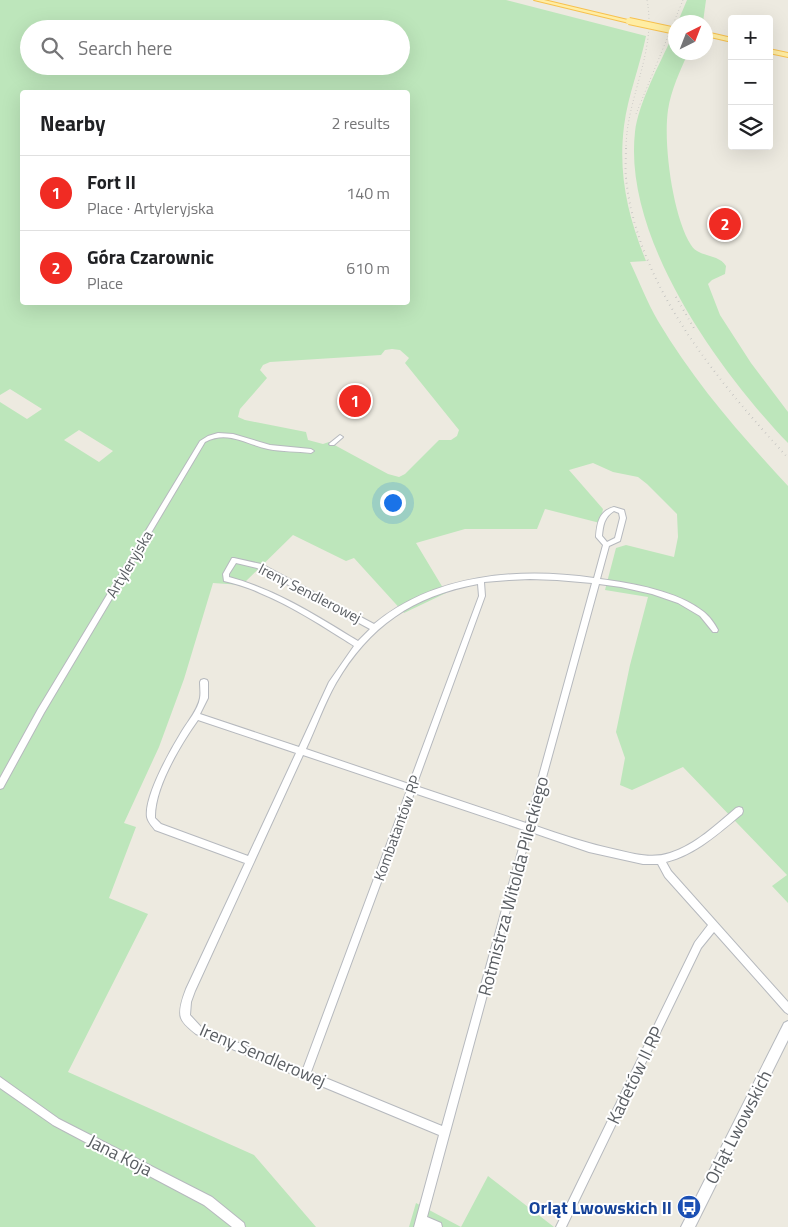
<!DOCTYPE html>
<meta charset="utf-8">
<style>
:root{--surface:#fff;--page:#f6f6f6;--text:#202124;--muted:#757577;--line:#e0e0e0;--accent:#f02b23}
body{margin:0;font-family:"Titillium Web",sans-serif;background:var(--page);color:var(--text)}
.controls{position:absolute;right:15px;top:15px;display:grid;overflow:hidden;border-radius:5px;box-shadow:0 5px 20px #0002}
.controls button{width:45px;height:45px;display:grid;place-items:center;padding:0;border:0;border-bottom:1px solid var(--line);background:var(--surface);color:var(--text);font:25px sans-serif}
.compass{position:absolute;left:668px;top:15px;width:45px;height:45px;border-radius:50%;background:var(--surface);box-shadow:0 5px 20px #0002;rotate:42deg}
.you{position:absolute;left:392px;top:502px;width:18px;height:18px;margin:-12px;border:4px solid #fff;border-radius:50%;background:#1a73e8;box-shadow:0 0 0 8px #1a73e833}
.badge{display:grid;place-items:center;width:32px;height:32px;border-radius:50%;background:var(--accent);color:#fff;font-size:16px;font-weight:700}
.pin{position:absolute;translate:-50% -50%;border:2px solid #fff;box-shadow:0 1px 5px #0006}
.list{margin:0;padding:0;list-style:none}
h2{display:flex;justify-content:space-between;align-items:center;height:65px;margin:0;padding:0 20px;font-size:21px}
h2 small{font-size:16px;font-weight:400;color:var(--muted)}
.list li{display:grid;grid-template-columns:32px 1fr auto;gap:15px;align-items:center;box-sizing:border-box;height:75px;padding:0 20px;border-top:1px solid var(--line)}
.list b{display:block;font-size:19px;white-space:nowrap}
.list p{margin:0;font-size:16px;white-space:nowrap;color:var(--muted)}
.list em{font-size:16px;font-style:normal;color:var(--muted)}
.icon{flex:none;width:28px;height:28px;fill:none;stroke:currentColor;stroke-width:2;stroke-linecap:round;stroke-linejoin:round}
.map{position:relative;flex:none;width:788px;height:1227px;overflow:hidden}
.search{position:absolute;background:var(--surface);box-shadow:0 5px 20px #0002;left:20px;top:20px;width:390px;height:55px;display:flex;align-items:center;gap:12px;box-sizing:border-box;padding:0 18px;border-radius:28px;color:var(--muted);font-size:19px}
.panel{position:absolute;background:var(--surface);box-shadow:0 5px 20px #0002;left:20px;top:90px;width:390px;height:215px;border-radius:5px}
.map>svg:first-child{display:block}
.green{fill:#bde6bb;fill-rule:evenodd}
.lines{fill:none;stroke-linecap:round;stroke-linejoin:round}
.minor-casing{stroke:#b6b9be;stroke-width:2}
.tertiary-casing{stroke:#b6b9be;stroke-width:2}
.primary-casing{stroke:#f7c14f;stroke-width:2}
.minor{fill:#fff;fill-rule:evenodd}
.tertiary{fill:#fff;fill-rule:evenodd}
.primary{fill:#ffeda3;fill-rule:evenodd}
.rail-far1{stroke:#b2b3b3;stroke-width:1;stroke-dasharray:0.5 3;stroke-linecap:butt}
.rail{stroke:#b2b3b3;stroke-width:2;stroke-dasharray:0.5 4.5;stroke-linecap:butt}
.primary-bridge-casing{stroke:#f7c14f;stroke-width:8;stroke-linecap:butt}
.primary-bridge{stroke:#ffeda3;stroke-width:6}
.labels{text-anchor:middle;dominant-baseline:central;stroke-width:4;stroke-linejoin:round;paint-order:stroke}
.street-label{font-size:15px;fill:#595d62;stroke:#fff}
.near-street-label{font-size:18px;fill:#595d62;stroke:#fff}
.near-transit-label{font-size:18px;font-weight:bold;fill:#164399;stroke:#fff;text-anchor:end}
</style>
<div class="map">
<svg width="788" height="1227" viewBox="0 0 788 1227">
<rect width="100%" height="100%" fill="#edeae0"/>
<path class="green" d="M0,0H506L646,36C640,66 628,95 624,126C618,175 628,216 646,261L630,262C639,281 647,302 658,321C695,383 739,433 788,486V903L772,886L787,875L683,767L632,790L620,785L625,758L616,732L630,665L648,597L605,590L616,548L626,545L674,557L678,537L677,514L647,484L638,477L613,472L593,463L569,470L603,509L600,523L545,509L537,529H465L416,543L446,593L404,613L354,558L346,561L293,535L242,585L213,583L184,679L159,747L124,823L136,827L109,898L148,914L68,1072L254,1155L316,1227H0V402L27,419L42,409L10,389L0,395ZM29,29H401V66H29ZM22,92H408V302H22ZM392,349L400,350L409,358L405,363L459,430L457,436L451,440H439L405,474L399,477L388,474L329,442L323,444L308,440L306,432L245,420L238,417L240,409L267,378L260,370L263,365L270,362L381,355L385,350ZM79,430L113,451L99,462L64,440Z
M687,0H706L703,22H690L679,19Z
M672,37H675L676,52L688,53C680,71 671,90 668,110C663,144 673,217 691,245C699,258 718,253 726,266L725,274L712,280L708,284L720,315L751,363L788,412V443C718,370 623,238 635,132C638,104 660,63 672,37Z
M488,1176L554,1227H409L416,1203L461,1227Z"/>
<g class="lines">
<g class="minor-casing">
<path id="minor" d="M218,433L233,434L270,445L311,449L314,451L311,453C297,451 282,452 268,449C245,444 228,430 205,442L44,713L3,788L0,789V778L38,709L200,441L208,436Z
M340,435L343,437L342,438L334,445H330L329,444L330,443Z
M614,507L624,510L626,518L620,541L609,546L600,579C632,583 678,591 704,612C709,616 715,624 718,630L717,632H713L700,616L678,603L652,594L621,587L599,584L533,825C561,835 589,844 617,850C635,854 652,859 670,853C695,845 716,825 736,808L739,807L742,808L743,811L742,814C719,833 695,855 666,862L671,871L788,1002V1014L785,1012L714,932L701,948L566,1227H556L695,942L708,925L665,877L658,864H643L589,852L531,832L427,1217L441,1223L442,1227H414L439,1135L196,1034C191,1030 183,1024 181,1018C178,1010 183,997 186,989L245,863L155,830C152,826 148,822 147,817C144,796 171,749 182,731C188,721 198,710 200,698C201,693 200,687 200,682L201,680L204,679L207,680L208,682V698L200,714L299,747L329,682L354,646C324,627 294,607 260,593C248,587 236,584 224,581L223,574L232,558H234L261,564L374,624C434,574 519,567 594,578L603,545L596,537C597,523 599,511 614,507ZM614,511L619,513L620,518L615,538L607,542L602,536C603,526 604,517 614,511ZM236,563L257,568L370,629L358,641C317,616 277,590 229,577V574ZM530,579L557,580L592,583L526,823L416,786L485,596L484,582L509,580ZM478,584L479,596L409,784L306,749C316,728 324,704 336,683C369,626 413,596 478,584ZM198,720L296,753L248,856L161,824L155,818C154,788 181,744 198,720ZM303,755L407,790L303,1069L202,1028L190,1015L191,1002L195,991ZM414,793L524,830L442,1126L311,1072Z
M0,1077L59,1119L212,1197L244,1223L245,1227H232L204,1205L53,1125L0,1088Z"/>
</g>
<g class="tertiary-casing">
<path id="tertiary" d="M788,1021V1040L695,1227H681L784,1023Z"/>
</g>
<g class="primary-casing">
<path id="primary" d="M534,0H544L632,21L629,23Z
M706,32L732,38V42L706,36Z
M769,49L788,53V57L769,53Z"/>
</g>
<use href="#minor" class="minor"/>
<use href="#tertiary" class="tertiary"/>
<use href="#primary" class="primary"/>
<path class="rail-far1" d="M636,114L683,0
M626,149C626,98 657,52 647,0"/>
<path class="rail" d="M626,148C626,158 625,169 626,178C637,286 718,381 788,458
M676,297L695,330"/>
<g class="primary-bridge-casing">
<path id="primary-bridge" d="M629,21L676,31"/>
</g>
<use href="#primary-bridge" class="primary-bridge"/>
</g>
<defs>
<g id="bus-disc" transform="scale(1.25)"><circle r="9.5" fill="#1a4fb4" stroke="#fff"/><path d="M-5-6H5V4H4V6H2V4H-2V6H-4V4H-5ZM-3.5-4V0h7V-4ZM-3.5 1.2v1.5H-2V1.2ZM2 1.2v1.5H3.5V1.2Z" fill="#fff"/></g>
</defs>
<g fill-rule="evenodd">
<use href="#bus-disc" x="689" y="1207"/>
</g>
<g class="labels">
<g class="street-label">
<text transform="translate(129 564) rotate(-59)">Artyleryjska</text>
<text transform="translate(310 593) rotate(27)">Ireny Sendlerowej</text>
<text transform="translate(397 828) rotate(-70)">Kombatantów RP</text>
</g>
<g class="near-street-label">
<text transform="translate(513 886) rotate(-75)">Rotmistrza Witolda Pileckiego</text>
<text transform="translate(263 1055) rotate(23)">Ireny Sendlerowej</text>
<text transform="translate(635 1075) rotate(-64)">Kadetów II RP</text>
<text transform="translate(738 1127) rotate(-63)">Orląt Lwowskich</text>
<text transform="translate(120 1155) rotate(27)">Jana Koja</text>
</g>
<g class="near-transit-label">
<text x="672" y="1207">Orląt Lwowskich II</text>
</g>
</g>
</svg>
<div class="controls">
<button>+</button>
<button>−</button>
<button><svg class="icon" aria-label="layers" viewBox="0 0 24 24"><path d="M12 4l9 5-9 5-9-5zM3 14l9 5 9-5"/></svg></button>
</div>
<svg class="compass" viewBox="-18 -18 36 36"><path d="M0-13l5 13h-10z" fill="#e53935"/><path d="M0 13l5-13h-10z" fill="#757577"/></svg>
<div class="you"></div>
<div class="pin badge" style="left:355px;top:401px">1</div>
<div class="pin badge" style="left:725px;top:224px">2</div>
<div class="search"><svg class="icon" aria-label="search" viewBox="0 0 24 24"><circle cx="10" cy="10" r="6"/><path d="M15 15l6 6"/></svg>Search here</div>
<section class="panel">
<h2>Nearby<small>2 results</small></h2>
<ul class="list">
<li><span class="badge">1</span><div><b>Fort II</b><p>Place · Artyleryjska</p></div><em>140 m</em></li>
<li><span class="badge">2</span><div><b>Góra Czarownic</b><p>Place</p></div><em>610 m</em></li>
</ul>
</section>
</div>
